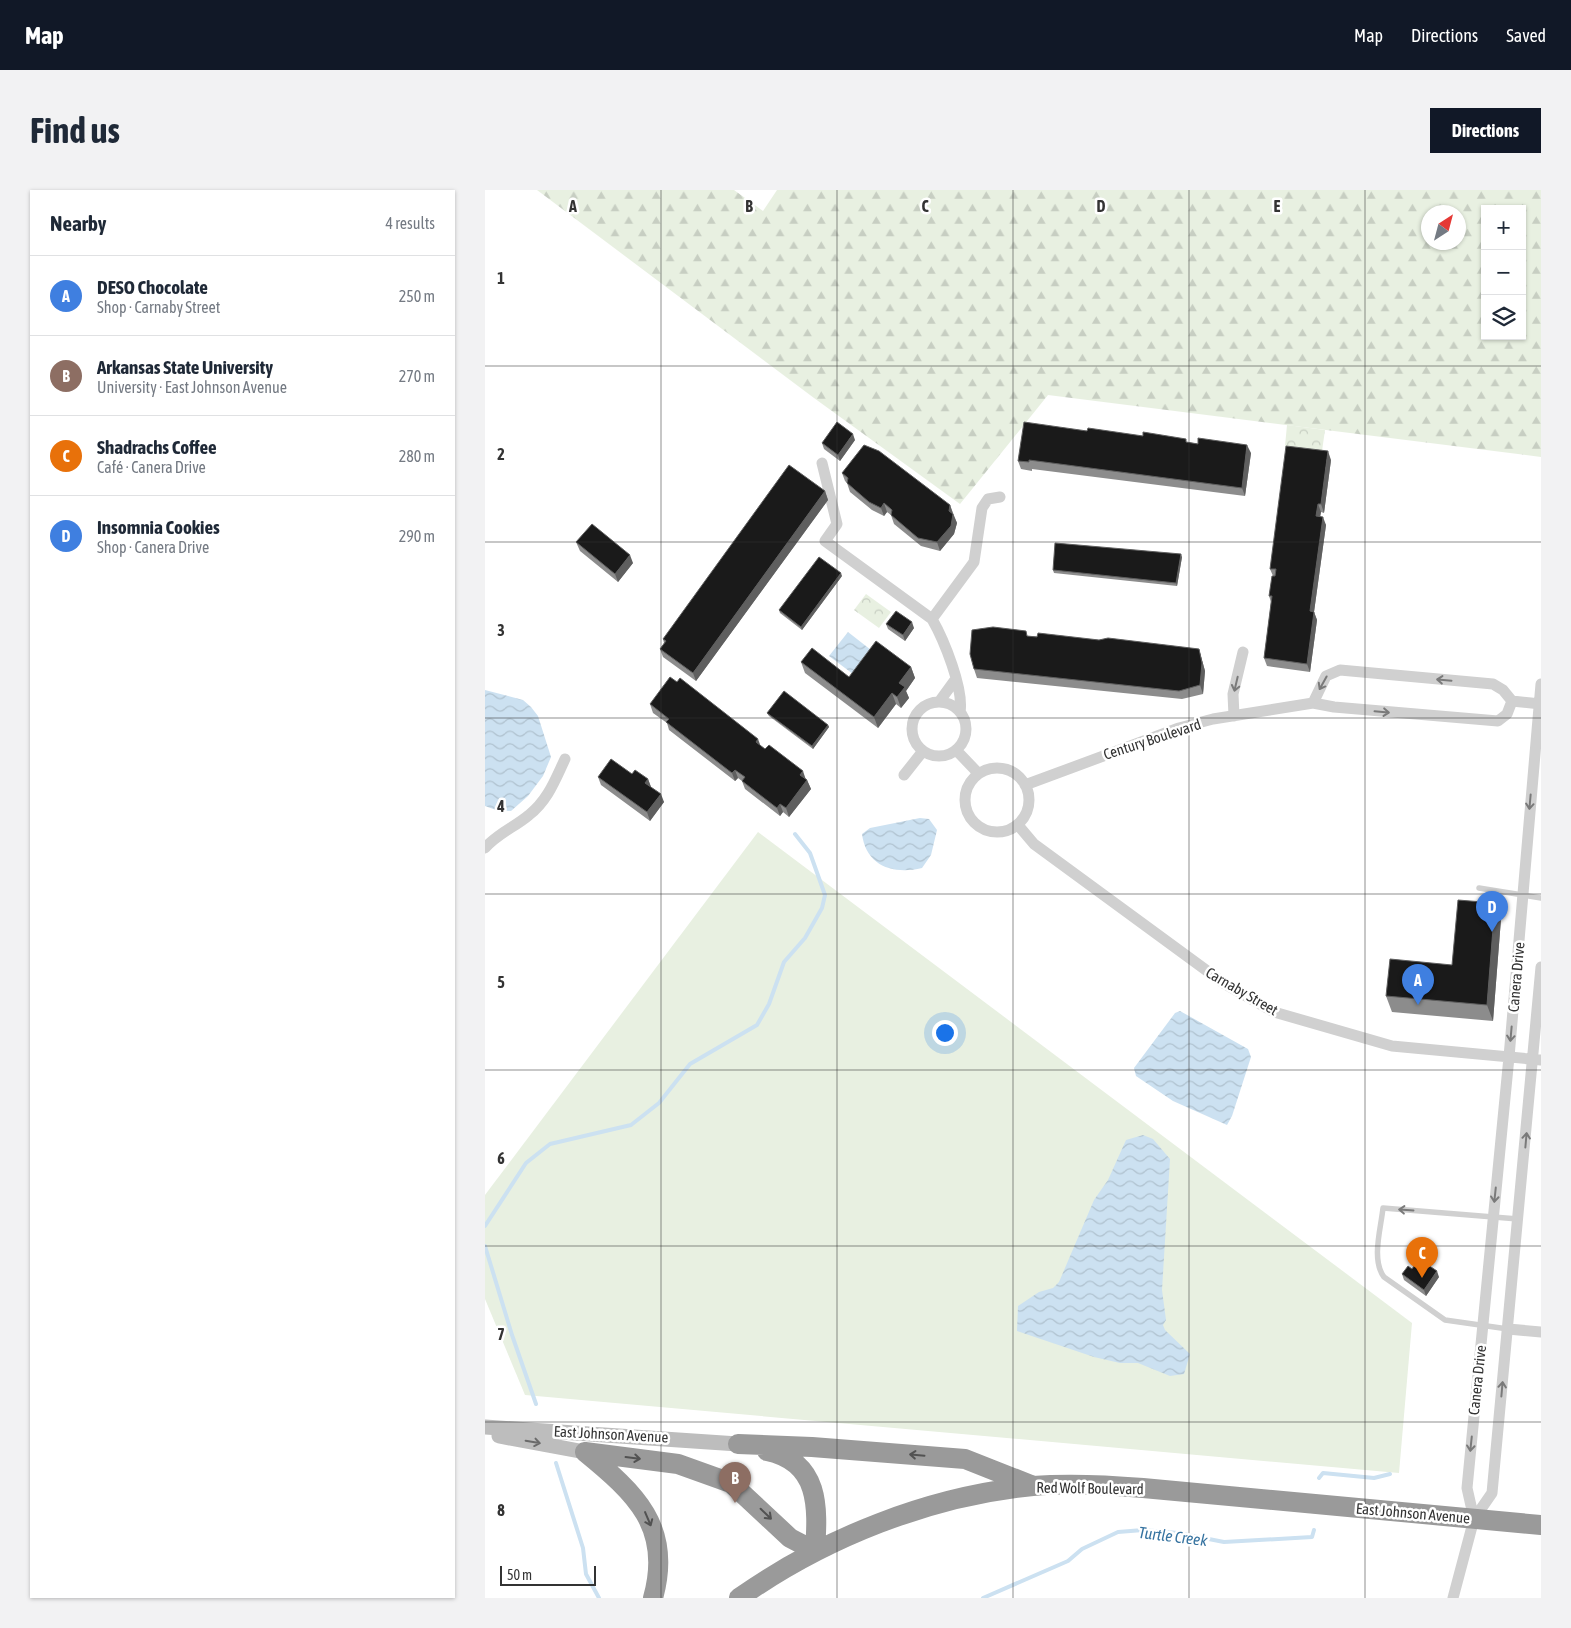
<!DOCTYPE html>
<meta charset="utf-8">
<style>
:root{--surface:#fff;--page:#f2f2f3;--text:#1f2937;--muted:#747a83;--line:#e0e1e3;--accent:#111827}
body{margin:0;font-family:"Asap Condensed",sans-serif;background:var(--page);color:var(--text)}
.controls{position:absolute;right:15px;top:15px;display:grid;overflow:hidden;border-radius:0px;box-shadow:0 1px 4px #0004}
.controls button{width:45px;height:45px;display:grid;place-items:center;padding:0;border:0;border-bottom:1px solid var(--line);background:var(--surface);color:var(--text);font:25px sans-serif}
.compass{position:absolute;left:936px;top:15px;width:45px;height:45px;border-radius:50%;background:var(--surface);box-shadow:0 1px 4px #0004;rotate:36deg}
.scale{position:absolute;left:15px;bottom:12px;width:96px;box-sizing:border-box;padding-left:5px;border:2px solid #333;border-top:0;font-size:14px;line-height:18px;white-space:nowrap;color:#333;-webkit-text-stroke:4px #fff;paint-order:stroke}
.you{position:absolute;left:459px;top:842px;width:18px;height:18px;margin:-12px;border:4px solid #fff;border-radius:50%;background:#1a73e8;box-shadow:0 0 0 8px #1a73e833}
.badge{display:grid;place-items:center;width:32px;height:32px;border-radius:50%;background:var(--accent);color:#fff;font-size:16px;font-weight:700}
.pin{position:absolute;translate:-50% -41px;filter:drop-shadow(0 1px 2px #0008)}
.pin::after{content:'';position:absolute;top:26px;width:18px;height:15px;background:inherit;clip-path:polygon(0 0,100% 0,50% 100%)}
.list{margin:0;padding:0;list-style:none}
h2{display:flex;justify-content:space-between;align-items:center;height:65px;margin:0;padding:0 20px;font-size:21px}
h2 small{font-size:16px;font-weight:400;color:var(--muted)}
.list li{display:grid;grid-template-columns:32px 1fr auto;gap:15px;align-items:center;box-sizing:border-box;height:80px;padding:0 20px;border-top:1px solid var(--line)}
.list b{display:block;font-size:19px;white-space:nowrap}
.list p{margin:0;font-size:16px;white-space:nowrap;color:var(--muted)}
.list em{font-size:16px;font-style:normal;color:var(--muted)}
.icon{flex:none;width:28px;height:28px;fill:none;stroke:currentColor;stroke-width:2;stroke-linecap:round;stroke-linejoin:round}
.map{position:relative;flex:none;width:1056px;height:1408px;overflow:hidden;border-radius:0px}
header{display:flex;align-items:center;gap:30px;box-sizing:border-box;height:70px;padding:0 25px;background:var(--accent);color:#fff}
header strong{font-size:24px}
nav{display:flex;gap:28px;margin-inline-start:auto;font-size:18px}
.intro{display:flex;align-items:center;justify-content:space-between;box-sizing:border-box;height:120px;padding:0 30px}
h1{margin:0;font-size:35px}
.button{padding:12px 22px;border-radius:0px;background:var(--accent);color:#fff;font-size:18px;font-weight:700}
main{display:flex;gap:30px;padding:0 30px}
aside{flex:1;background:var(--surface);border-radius:0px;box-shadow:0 1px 4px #0004}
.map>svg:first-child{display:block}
.grass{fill:#e8f0e1}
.forest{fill:url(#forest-firs);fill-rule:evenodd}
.park{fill:url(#park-crowns)}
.water{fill:url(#water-waves)}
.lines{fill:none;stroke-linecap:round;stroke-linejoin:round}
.stream{stroke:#cce1f1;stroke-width:4}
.lane{stroke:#d0d0d0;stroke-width:5.5}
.street{stroke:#d0d0d0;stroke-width:11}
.secondary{stroke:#bdbdbd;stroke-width:15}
.highway{stroke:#9a9a9a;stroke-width:20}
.wall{fill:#8c8c8c}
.shaded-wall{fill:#5f5f5f}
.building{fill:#1a1a1a;stroke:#5f5f5f}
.oneway{stroke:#7a7a7a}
.oneway2{stroke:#6a6a6a}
.oneway3{stroke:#525252}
.grid{fill:none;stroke:#333;stroke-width:1;stroke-opacity:0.55}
.labels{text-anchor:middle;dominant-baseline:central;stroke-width:5;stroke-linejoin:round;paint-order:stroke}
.street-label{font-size:15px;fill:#333;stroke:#fff}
.water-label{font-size:16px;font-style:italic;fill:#3673a0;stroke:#fff}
.grid-label{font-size:16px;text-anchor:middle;font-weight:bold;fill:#333;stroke:#fff;stroke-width:5;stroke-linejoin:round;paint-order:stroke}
</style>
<header>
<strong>Map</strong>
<nav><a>Map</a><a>Directions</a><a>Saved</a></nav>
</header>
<div class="intro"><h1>Find us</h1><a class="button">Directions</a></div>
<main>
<aside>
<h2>Nearby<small>4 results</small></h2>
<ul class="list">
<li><span class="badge" style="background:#3f7fe0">A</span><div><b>DESO Chocolate</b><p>Shop · Carnaby Street</p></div><em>250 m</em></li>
<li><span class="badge" style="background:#8d6e63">B</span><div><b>Arkansas State University</b><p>University · East Johnson Avenue</p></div><em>270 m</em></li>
<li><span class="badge" style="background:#e8710a">C</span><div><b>Shadrachs Coffee</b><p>Café · Canera Drive</p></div><em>280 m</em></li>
<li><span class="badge" style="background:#3f7fe0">D</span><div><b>Insomnia Cookies</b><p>Shop · Canera Drive</p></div><em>290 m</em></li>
</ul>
</aside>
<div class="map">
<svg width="1056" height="1408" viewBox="0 0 1056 1408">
<defs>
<pattern id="forest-firs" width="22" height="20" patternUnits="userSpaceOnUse" patternTransform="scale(1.25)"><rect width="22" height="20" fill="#e8f0e1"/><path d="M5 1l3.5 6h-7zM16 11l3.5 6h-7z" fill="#c7cec2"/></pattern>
<pattern id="park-crowns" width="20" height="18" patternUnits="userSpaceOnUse" patternTransform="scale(1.25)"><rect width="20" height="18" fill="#e8f0e1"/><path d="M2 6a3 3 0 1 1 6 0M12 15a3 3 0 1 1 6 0" fill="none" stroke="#c7cec2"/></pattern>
<pattern id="water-waves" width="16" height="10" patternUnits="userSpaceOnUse" patternTransform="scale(1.25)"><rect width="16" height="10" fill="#cce1f1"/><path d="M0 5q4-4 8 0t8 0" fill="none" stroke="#b0c2cf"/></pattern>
</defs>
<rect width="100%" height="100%" fill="#fff"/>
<path class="grass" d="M273,642L927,1133L914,1283L40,1205L0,1109V1005Z"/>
<path class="forest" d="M52,0H249L278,21L292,0H1056V267L563,205L475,314L329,208ZM1000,19H1037V146H1000ZM944,22H974V52H944Z"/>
<path class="park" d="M802,235L840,240L837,261L800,256Z
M381,404L406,422L394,438L369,420Z"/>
<path class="water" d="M363,442L386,460L368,484L344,466Z
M0,500L38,510L46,517L53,526L66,567L58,586L43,606L26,621L11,620L0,616Z
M435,628L444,629L452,640L446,665L437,678C408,685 381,676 377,644L385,638Z
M695,821L763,859L766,867L747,926L742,935L688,911L651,886L649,878L690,823Z
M658,945L668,949L685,969L677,1100L681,1130L678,1135L680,1140L705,1164L699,1184L685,1186L653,1173H635L609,1167L532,1141L533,1116L554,1102L568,1098L574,1092L609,1010L623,990L641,950Z"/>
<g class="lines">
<path class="stream" d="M0,1036L41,973L65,954L146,935L174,913L205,874L272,835L284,814L299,772L320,748L337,718L340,705L325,663L310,644
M0,1056L27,1145L51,1214
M71,1273L98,1358L101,1384L114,1408
M834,1288L838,1283L889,1288L905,1284
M498,1408L583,1371L597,1359L633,1342L658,1340L693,1343L739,1352L827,1347L829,1340"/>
<path class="lane" d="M994,698L1056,708
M1023,1139L960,1130L899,1087C886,1070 896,1038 898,1018L1033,1029"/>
<path class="street" d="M337,273L352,334L340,351L447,429C459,450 479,499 475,522
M447,429L489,372L497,318L503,309L515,307
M427 539a27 27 0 1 1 54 0a27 27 0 1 1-54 0Z
M454,512L470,490
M828,513L841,486L855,480L1008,494L1018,500L1027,511L1056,514
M749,526L748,504L758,462
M472,561L493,583
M480 610a32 32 0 1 1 64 0a32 32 0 1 1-64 0Z
M419,585L438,561
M540,595L694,538L728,529L828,513L849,517L1013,531L1022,524L1027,511
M533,635L549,654L740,794L789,822L907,856L1056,870
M0,658C13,643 30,637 44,625C63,610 70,590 80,569
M1023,1139L1056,1142
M989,1329L982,1298L1024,867L1056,494
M968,1408L989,1329L1007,1303L1056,777"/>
<path class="secondary" d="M0,1237L253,1254
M14,1246L100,1262"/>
<path class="highway" d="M253,1254L327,1257L480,1269L546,1295
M282,1261C335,1272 333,1317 330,1361
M100,1262L193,1274L246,1293L305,1348L330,1361
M100,1262C150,1303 188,1337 168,1408
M254,1408C339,1348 444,1306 548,1296C585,1293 622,1295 658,1298L1056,1335"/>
</g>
<path class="wall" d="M602,241L703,252L766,263L760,306L547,279V281L536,279L533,271Z
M370,250L355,271L339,259L337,253Z
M846,270L839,323L836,322L835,326L841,335L829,422L832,430L825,482L782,476L779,468L786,412L784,406L788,386L785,379Z
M357,283L465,315L472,333L469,344L455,361L436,356L409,334L406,325L402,322L399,326L387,320L365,302L362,293L360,291Z
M340,301L343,310L211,491L178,467L175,459L179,453L178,449Z
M91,352L148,373L133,392L95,361Z
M697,367L692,396L569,383L568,380Z
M357,386L317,440L295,423L294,420Z
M401,434L429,438L420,451L403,439Z
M542,446L614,450L714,459L720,481L718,504L697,509L492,488L489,479Z
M316,472L364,487L426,477L430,488L421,501L424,508L416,518L411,514L393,538L320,483Z
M165,514L276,556L322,590L326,599L304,627L298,622L295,626L260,599L257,591L253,588L250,591L184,540L182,533L168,523Z
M282,523L343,535L344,537L328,559L284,526Z
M147,584L163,589L166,597L179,612L165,631L116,595L113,587Z
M1016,729L1008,831L907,822L901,806L967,775Z
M927,1079L954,1087L941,1106L919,1090L917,1084Z"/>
<path class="shaded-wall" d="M368,244L370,250L355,271L353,265Z
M762,255L766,263L760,306L757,298Z
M843,261L846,270L839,323L836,314Z
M340,301L343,310L211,491L208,483Z
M399,313L402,322L399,326L396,318Z
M833,314L836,322L834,334L831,326Z
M465,315L468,324L464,321Z
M468,324L472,333L469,344L455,361L452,352Z
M838,327L841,335L829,422L832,430L825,482L822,474L825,421Z
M696,364L697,367L692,396L691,393Z
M145,365L148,373L133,392L130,384Z
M356,383L357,386L317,440L316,437Z
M427,432L429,438L420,451L418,445Z
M714,459L720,481L718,504L715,495Z
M426,477L430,488L421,501L424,508L416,518L412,507L414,493Z
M407,503L411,514L393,538L389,527Z
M343,535L344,537L328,559L327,556Z
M273,549L276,557L271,552Z
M250,580L253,588L250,591L247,583Z
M318,581L321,590L315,585Z
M163,589L166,597L160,593Z
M322,590L326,599L304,627L301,618Z
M176,604L179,612L165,631L162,622Z
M295,614L298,622L295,626L292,618Z
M1010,713L1016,729L1008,831L1002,815Z
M952,1081L954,1087L941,1106L939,1100Z"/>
<path class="building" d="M352,232L368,244L353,265L337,253Z
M539,232L602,241L603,238L658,246V242L701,249V252L713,254V248L762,255L757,298L544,270V272L533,271Z
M379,255L394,261L465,315L464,321L468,324L466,336L452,352L433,348L406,325L407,320L399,313L396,318L384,312L362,293L363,288L357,283Z
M801,256L843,261L836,314H833L831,326L838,327L825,421L829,422L822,474L779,468L787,406H784L787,386H790L791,379H785Z
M304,275L340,301L208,483L175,459L181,451L178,449Z
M107,334L145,365L130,384L91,352Z
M570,353L696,364L691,393L568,380Z
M334,367L356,383L316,437L294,420Z
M411,421L427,432L418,445L401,434Z
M508,437L541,441L542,446L552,447L553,443L614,450L623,448L714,459L717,473L715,495L694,501L489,479L485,464L487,440Z
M391,451L426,477L414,493L420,497L412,507L407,503L389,527L316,472L327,458L364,487Z
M185,487L192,492L195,488L273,549L271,552L280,559L284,555L318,581L315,585L322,590L301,618L295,614L292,618L257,591L260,587L250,580L247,583L181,532L184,529L165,514Z
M299,501L343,535L327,556L282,523Z
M126,569L147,584L150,580L163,589L160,593L176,604L162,622L113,587Z
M973,710L1010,713L1002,815L901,806L905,769L967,775Z
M934,1069L952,1081L939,1100L917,1084L923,1076L927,1079Z"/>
<defs><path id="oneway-shaft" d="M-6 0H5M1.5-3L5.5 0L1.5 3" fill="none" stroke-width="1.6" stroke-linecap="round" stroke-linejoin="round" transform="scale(1.25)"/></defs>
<g class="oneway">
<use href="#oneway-shaft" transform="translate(959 490) rotate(-175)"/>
<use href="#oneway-shaft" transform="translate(838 493) rotate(119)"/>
<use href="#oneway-shaft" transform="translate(751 494) rotate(103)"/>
<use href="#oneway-shaft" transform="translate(897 522) rotate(5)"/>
<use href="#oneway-shaft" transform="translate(1045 612) rotate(95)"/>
<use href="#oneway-shaft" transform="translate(1026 844) rotate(95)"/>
<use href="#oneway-shaft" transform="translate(1041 950) rotate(-85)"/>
<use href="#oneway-shaft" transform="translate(1010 1005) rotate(96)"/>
<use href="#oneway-shaft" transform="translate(921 1020) rotate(-176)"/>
<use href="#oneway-shaft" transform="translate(1017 1199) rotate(-85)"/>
<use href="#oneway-shaft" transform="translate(986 1254) rotate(96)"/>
</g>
<use class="oneway2" href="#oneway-shaft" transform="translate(48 1252) rotate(10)"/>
<g class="oneway3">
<use href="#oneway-shaft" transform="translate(432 1265) rotate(-175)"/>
<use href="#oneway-shaft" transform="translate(148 1268) rotate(7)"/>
<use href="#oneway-shaft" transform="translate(281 1324) rotate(44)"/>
<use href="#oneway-shaft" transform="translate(163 1329) rotate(67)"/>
</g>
<path class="grid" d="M176,0V1408M352,0V1408M528,0V1408M704,0V1408M880,0V1408M0,176H1056M0,352H1056M0,528H1056M0,704H1056M0,880H1056M0,1056H1056M0,1232H1056"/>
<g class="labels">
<g class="street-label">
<text transform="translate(667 549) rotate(-18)">Century Boulevard</text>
<text transform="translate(1031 787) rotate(-85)">Canera Drive</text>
<text transform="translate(757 801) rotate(30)">Carnaby Street</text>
<text transform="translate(992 1190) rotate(-84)">Canera Drive</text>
<text transform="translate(126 1244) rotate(3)">East Johnson Avenue</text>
<text transform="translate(605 1298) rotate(1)">Red Wolf Boulevard</text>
<text transform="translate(928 1323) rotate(5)">East Johnson Avenue</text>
</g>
<g class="water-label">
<text transform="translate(688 1346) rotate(7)">Turtle Creek</text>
</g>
</g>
<g class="grid-label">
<text x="88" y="22">A</text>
<text x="264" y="22">B</text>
<text x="440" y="22">C</text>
<text x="616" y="22">D</text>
<text x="792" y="22">E</text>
<text x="16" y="94">1</text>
<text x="16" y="270">2</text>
<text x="16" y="446">3</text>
<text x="16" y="622">4</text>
<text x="16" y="798">5</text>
<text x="16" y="974">6</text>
<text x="16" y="1150">7</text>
<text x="16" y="1326">8</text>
</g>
</svg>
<div class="controls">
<button>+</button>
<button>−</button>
<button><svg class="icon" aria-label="layers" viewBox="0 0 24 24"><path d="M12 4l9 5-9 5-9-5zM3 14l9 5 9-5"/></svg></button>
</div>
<svg class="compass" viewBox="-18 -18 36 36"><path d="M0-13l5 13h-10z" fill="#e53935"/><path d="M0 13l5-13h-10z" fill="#747a83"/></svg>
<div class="scale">50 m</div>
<div class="you"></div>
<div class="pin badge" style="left:933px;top:815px;background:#3f7fe0">A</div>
<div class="pin badge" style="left:250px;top:1313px;background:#8d6e63">B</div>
<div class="pin badge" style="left:937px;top:1088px;background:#e8710a">C</div>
<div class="pin badge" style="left:1007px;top:742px;background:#3f7fe0">D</div>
</div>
</main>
